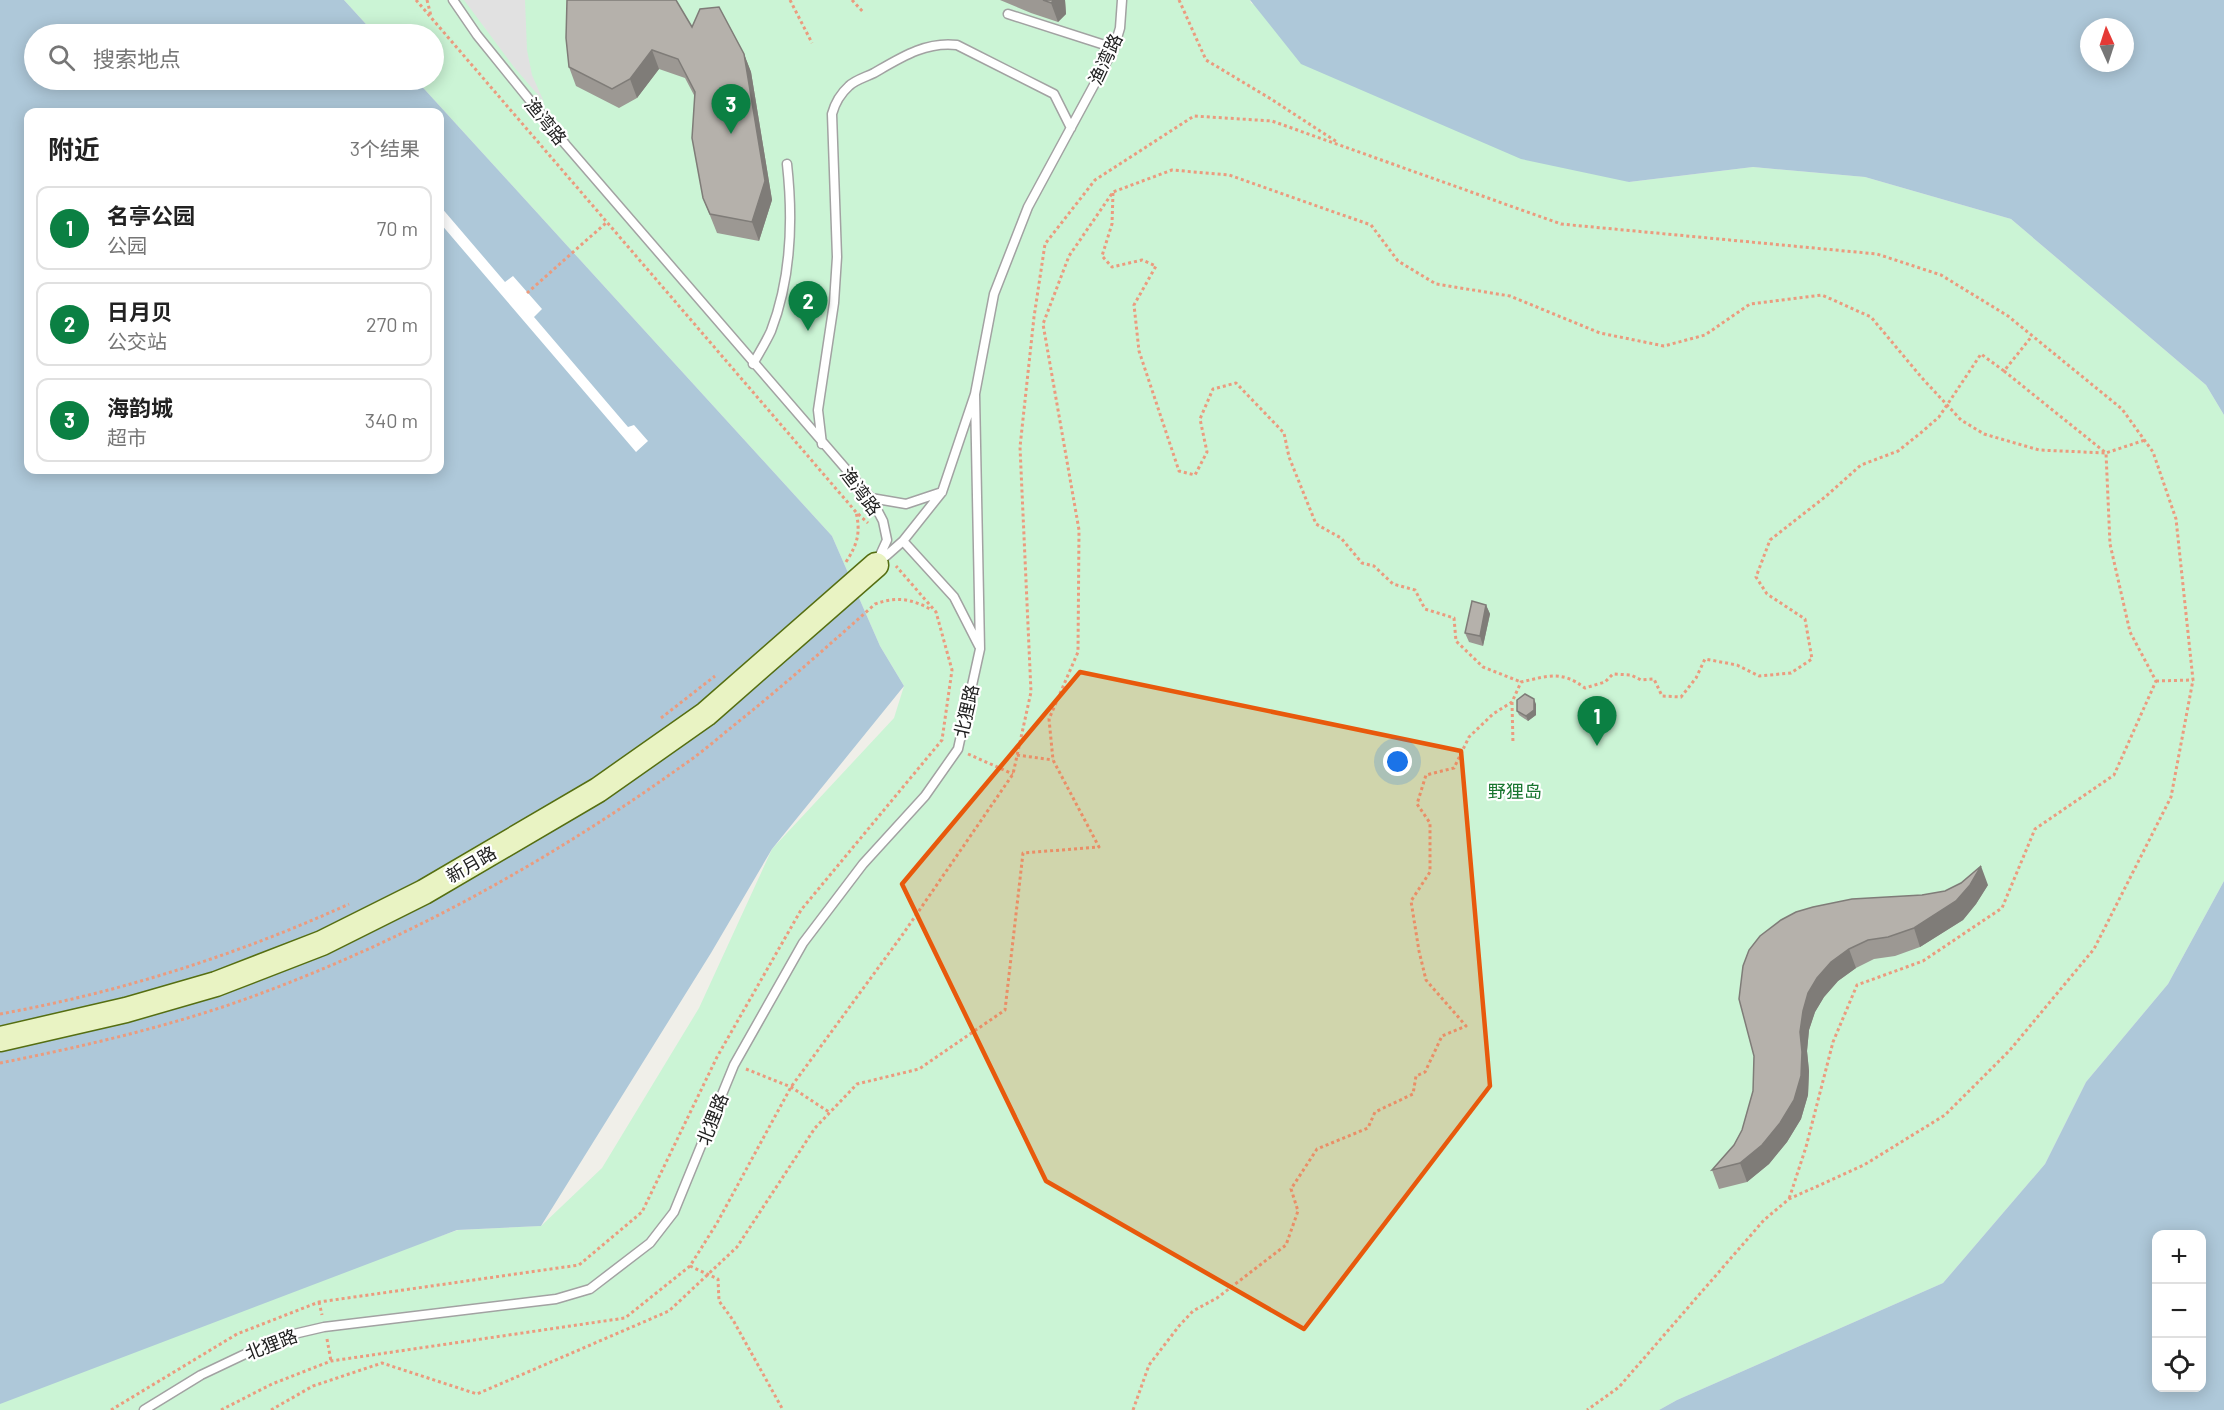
<!DOCTYPE html>
<html lang="zh">
<meta charset="utf-8">
<style>
:root{--surface:#fff;--page:#f6f6f6;--text:#222;--muted:#767676;--line:#e0e0e0;--accent:#0b8043}
body{margin:0;font-family:Barlow,"Noto Sans SC",sans-serif;background:var(--page);color:var(--text)}
.controls{position:absolute;right:18px;bottom:18px;display:grid;overflow:hidden;border-radius:12px;box-shadow:0 3px 15px #0003}
.controls button{width:54px;height:54px;display:grid;place-items:center;padding:0;border:0;border-bottom:2px solid var(--line);background:var(--surface);color:var(--text);font:30px sans-serif}
.compass{position:absolute;left:2080px;top:18px;width:54px;height:54px;border-radius:50%;background:var(--surface);box-shadow:0 3px 15px #0003;rotate:357deg}
.you{position:absolute;left:1398px;top:762px;width:21px;height:21px;margin:-15px;border:4px solid #fff;border-radius:50%;background:#1a73e8;box-shadow:0 0 0 9px #1a73e833}
.badge{display:grid;place-items:center;width:39px;height:39px;border-radius:50%;background:var(--accent);color:#fff;font-size:20px;font-weight:700}
.pin{position:absolute;translate:-50% -50px;filter:drop-shadow(0 2px 3px #0008)}
.pin::after{content:'';position:absolute;top:32px;width:21px;height:18px;background:inherit;clip-path:polygon(0 0,100% 0,50% 100%)}
.list{margin:0;padding:0;list-style:none}
h2{display:flex;justify-content:space-between;align-items:center;height:78px;margin:0;padding:0 24px;font-size:26px}
h2 small{font-size:20px;font-weight:400;color:var(--muted)}
.list li{display:grid;grid-template-columns:39px 1fr auto;gap:18px;align-items:center;box-sizing:border-box;height:84px;margin:0 12px 12px;padding:0 12px;border:2px solid var(--line);border-radius:12px}
.list b{display:block;font-size:22px;white-space:nowrap}
.list p{margin:0;font-size:20px;white-space:nowrap;color:var(--muted)}
.list em{font-size:20px;font-style:normal;color:var(--muted)}
.icon{flex:none;width:33px;height:33px;fill:none;stroke:currentColor;stroke-width:2;stroke-linecap:round;stroke-linejoin:round}
.map{position:relative;flex:none;width:2224px;height:1410px;overflow:hidden}
.search{position:absolute;background:var(--surface);box-shadow:0 3px 15px #0003;left:24px;top:24px;width:420px;height:66px;display:flex;align-items:center;gap:15px;box-sizing:border-box;padding:0 21px;border-radius:33px;color:var(--muted);font-size:22px}
.panel{position:absolute;background:var(--surface);box-shadow:0 3px 15px #0003;left:24px;top:108px;width:420px;height:366px;border-radius:12px}
.map>svg:first-child{display:block}
.park{fill:#cbf4d5}
.parking{fill:#e1e1e1}
.water{fill:#aec8d9;fill-rule:evenodd}
.pier{fill:#fff}
.lines{fill:none;stroke-linecap:round;stroke-linejoin:round}
.lane-casing{stroke:#a2a2a2;stroke-width:11}
.secondary-casing{stroke:#556e11;stroke-width:27}
.path{stroke:#eb9b7e;stroke-width:3;stroke-dasharray:3 3;stroke-linecap:butt}
.lane{stroke:#fff;stroke-width:8}
.secondary{stroke:#e9f3c3;stroke-width:24}
.wall{fill:#9c9893}
.shaded-wall{fill:#7f7c78}
.building{fill:#b5b1ab;stroke:#7f7c78;stroke-width:1.5}
.marked{fill:#e8590c;fill-opacity:0.2;stroke:#e8590c;stroke-width:4.5;stroke-linejoin:round}
.labels{text-anchor:middle;dominant-baseline:central;stroke-width:4.5;stroke-linejoin:round;paint-order:stroke}
.street-label{font-size:18px;fill:#212121;stroke:#fff}
.park-label{font-size:18px;fill:#18752f;stroke:#fff}
</style>
<div class="map">
<svg width="2224" height="1410" viewBox="0 0 2224 1410">
<rect width="100%" height="100%" fill="#f0efe9"/>
<path class="park" d="M344,0H1250L1251,3L1629,182L1753,167L1865,177L2011,219L2206,385L2224,415V881L2168,984L2086,1082L2045,1164L1943,1283L1677,1400L1659,1410H0V1388L458,1230L541,1226L602,1168L699,1008L772,849L894,718L904,686L880,646L832,536L416,80H434V34H375Z"/>
<path class="parking" d="M464,0H525L527,50L532,75L544,102L514,67Z"/>
<path class="water" d="M0,0H344L375,34H34V80H416L832,536L880,646L904,686L772,849L711,953L541,1226L457,1230L0,1404ZM28,112H440V470H28Z
M1250,0H2224V415L2206,385L2011,219L1865,177L1753,167L1629,182L1521,159L1301,64ZM2089,27H2125V63H2089Z
M2224,881V1410H1659L1677,1400L1943,1283L2045,1164L2086,1082L2168,984ZM2156,1234H2202V1388H2156Z"/>
<path class="pier" d="M440,206L505,282L513,276L542,309L534,317L628,427L634,425L648,441L636,452L440,223Z"/>
<g class="lines">
<g class="lane-casing">
<path id="lane" d="M453,0L477,35L566,145L871,498L883,521L887,540L876,564
M1008,14L1114,48
M753,364C759,353 766,342 771,331C791,279 793,218 787,164
M822,444L818,410L834,303L837,257L832,114C835,103 840,94 849,86C855,80 866,77 874,73C900,58 926,41 957,45L1054,94L1071,128
M871,498L906,504L942,492
M903,541L954,597L979,646
M878,563L903,541L942,492L975,394L994,294L1028,207L1114,48L1120,28L1122,0
M144,1410L201,1375L281,1337L324,1327L556,1299L590,1289L650,1243L674,1212L734,1065L803,943L863,864L925,796L958,749L980,649L975,394"/>
</g>
<g class="secondary-casing">
<path id="secondary" d="M0,1039L126,1010L216,984L322,943L424,892L598,790L706,714L876,565"/>
</g>
<path class="path" d="M416,0L856,512L868,523
M427,0L431,16
M790,0L812,43
M852,0L864,13
M1179,0L1206,60L1271,99L1337,142
M1113,193L1112,224L1102,256L1112,267L1142,260L1156,266L1134,305L1139,351L1179,471L1195,475L1207,452L1200,419L1213,389L1236,383L1284,433L1289,457L1316,524L1341,538L1362,563L1374,566L1393,584L1415,590L1425,609L1454,618L1456,641L1483,667L1521,682
M527,293L607,222
M2004,371L2106,453L2145,440
M846,562C857,545 861,533 856,512
M2156,681L2193,680
M1512,702L1513,744
M661,718L715,676
M968,754L1013,774
M1017,755L1053,760
M0,1014C121,992 237,955 349,904
M0,1063C86,1046 180,1024 262,993C412,937 552,859 682,766C700,754 717,739 733,726C782,687 828,646 875,604C897,596 912,599 932,610
M746,1069L791,1087L829,1112
M690,1266L718,1279L719,1301L733,1320L783,1410
M319,1302L322,1315
M327,1339L331,1361
M111,1410L237,1334L319,1302L579,1265L642,1212L717,1057L801,910L942,740L952,670L936,612L896,566
M221,1410L272,1384L331,1361L625,1318L690,1266L717,1223L791,1087L903,934L1013,774L1031,692L1020,447L1034,317L1045,244L1095,180L1194,116L1272,121L1561,224L1877,254L1941,275L2008,316L2122,409L2153,452L2176,519L2193,680L2171,797L2094,949L2010,1050L1945,1115L1864,1165L1789,1199L1764,1220L1619,1387L1587,1410
M271,1410L313,1386L382,1363L477,1394L669,1311L737,1247L815,1128L857,1084L919,1069L1005,1010L1023,853L1099,847L1053,760L1049,719L1078,652L1079,530L1043,324L1069,256L1113,192L1172,170L1229,175L1371,225L1398,261L1436,284L1510,296L1600,333L1664,346L1705,335L1750,304L1822,295L1871,317L1922,378L1961,420L1984,434L2039,450L2106,453L2110,544L2130,632L2156,681L2114,775L2035,829L2002,908L1923,961L1857,985L1833,1042L1806,1147L1789,1199
M1133,1410L1149,1365L1179,1326L1193,1311L1217,1298L1286,1245L1298,1211L1291,1189L1317,1149L1368,1128L1375,1112L1413,1094L1416,1076L1425,1072L1442,1036L1466,1026L1426,980L1419,951L1411,901L1430,872V823L1417,804L1426,775L1454,768L1469,737L1493,714L1512,702L1521,682C1548,676 1561,670 1585,688L1605,682L1613,674L1631,675L1641,680L1654,679L1662,696L1681,697L1696,678L1705,659L1737,665L1759,676L1791,673L1812,659L1805,619L1767,594L1756,577L1770,540L1825,497L1861,465L1898,451L1923,431L1939,417L1981,354L2004,371L2032,336"/>
<use href="#lane" class="lane"/>
<use href="#secondary" class="secondary"/>
</g>
<path class="wall" d="M1000,0H1065L1066,14L1058,22L1031,13Z
M692,27L744,54L751,72L772,200L759,241L717,233L703,198L695,97L685,78L659,69L637,98L619,108L576,86L569,67Z
M1486,605L1490,614L1483,646L1469,642L1465,633Z
M1536,704V715L1528,721L1519,715L1517,711Z
M1988,885L1976,904L1963,920L1920,947L1895,956L1874,959L1856,968L1838,981L1824,997L1815,1012L1809,1030L1807,1051L1809,1071L1808,1095L1801,1119L1787,1142L1769,1164L1747,1182L1719,1189L1712,1170L1734,1145L1742,1130L1753,1091L1754,1056L1739,999L1922,895Z"/>
<path class="shaded-wall" d="M1054,0H1065L1066,14L1058,22L1051,3Z
M652,50L659,69L637,98L630,79Z
M744,54L751,72L772,200L759,241L752,222Z
M1486,605L1490,614L1483,646L1480,636Z
M1534,699L1536,704V715L1528,721L1526,716Z
M1981,866L1988,885L1976,904L1963,920L1920,947L1914,928Z
M1849,949L1856,968L1838,981L1824,997L1815,1012L1809,1030L1807,1051L1809,1071L1808,1095L1801,1119L1787,1142L1769,1164L1747,1182L1740,1163L1800,1032L1803,1011L1808,993L1817,978L1831,962Z"/>
<path class="building" d="M567,0H676L692,27L700,9L719,7L744,54L765,181L752,222L710,214L703,198L692,138L695,92L678,59L652,50L630,79L612,89L569,67L566,38Z
M1043,0H1054L1051,3Z
M1472,601L1486,605L1480,636L1465,633Z
M1525,694L1534,699V710L1526,716L1517,711V700Z
M1981,866L1970,885L1956,901L1914,928L1888,937L1868,940L1849,949L1831,962L1817,978L1808,993L1803,1011L1800,1032L1802,1052L1801,1076L1794,1100L1780,1123L1762,1145L1740,1163L1712,1170L1734,1145L1742,1130L1753,1091L1754,1056L1739,999L1743,966L1749,950L1760,936L1781,920L1796,912L1813,907L1852,899L1922,895L1945,891L1961,883Z"/>
<path class="marked" d="M1080,672L1461,751L1490,1086L1304,1329L1046,1181L902,884Z"/>
<g class="labels">
<g class="street-label">
<text transform="translate(1105 59) rotate(-65)">渔湾路</text>
<text transform="translate(546 121) rotate(51)">渔湾路</text>
<text transform="translate(861 491) rotate(53)">渔湾路</text>
<text transform="translate(966 711) rotate(-77)">北狸路</text>
<text transform="translate(471 864) rotate(-30)">新月路</text>
<text transform="translate(712 1119) rotate(-68)">北狸路</text>
<text transform="translate(271 1344) rotate(-21)">北狸路</text>
</g>
<g class="park-label">
<text x="1515" y="791">野狸岛</text>
</g>
</g>
</svg>
<div class="controls">
<button>+</button>
<button>−</button>
<button><svg class="icon" aria-label="locate" viewBox="0 0 24 24"><circle cx="12" cy="12" r="6"/><path d="M12 2v4M12 18v4M2 12h4M18 12h4"/></svg></button>
</div>
<svg class="compass" viewBox="-18 -18 36 36"><path d="M0-13l5 13h-10z" fill="#e53935"/><path d="M0 13l5-13h-10z" fill="#767676"/></svg>
<div class="you"></div>
<div class="pin badge" style="left:1597px;top:746px">1</div>
<div class="pin badge" style="left:808px;top:331px">2</div>
<div class="pin badge" style="left:731px;top:134px">3</div>
<div class="search"><svg class="icon" aria-label="search" viewBox="0 0 24 24"><circle cx="10" cy="10" r="6"/><path d="M15 15l6 6"/></svg>搜索地点</div>
<section class="panel">
<h2>附近<small>3个结果</small></h2>
<ul class="list">
<li><span class="badge">1</span><div><b>名亭公园</b><p>公园</p></div><em>70 m</em></li>
<li><span class="badge">2</span><div><b>日月贝</b><p>公交站</p></div><em>270 m</em></li>
<li><span class="badge">3</span><div><b>海韵城</b><p>超市</p></div><em>340 m</em></li>
</ul>
</section>
</div>
